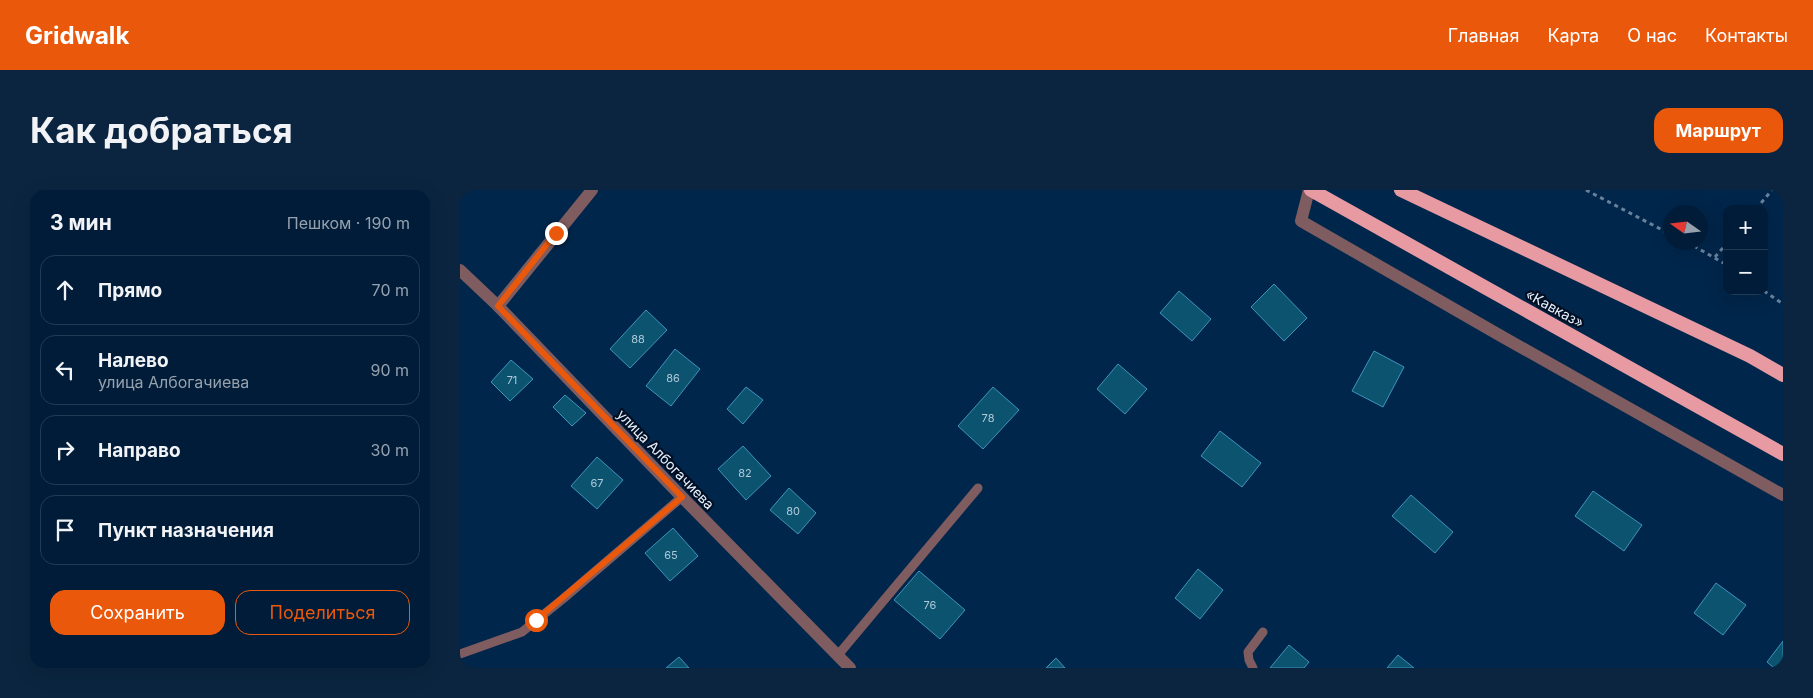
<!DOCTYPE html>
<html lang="ru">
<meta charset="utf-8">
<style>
:root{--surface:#011c38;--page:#0b2540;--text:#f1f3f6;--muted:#96a1ae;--line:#233a53;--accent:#ea580c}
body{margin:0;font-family:Inter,sans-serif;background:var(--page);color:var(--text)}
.controls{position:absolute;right:15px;top:15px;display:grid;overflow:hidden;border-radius:10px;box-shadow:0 5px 20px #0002}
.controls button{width:45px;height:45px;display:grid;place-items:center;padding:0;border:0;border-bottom:1px solid var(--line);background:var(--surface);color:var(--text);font:25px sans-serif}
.compass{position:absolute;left:1203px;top:15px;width:45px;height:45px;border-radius:50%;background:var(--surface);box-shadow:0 5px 20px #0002;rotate:284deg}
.stop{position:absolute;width:15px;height:15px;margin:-11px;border:4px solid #ea580c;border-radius:50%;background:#fff}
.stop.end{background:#ea580c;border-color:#fff;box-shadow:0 1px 5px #0008}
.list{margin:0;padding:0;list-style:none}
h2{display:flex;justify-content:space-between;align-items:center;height:65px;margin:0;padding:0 20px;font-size:21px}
h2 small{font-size:16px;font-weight:400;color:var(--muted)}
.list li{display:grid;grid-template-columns:32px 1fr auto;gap:15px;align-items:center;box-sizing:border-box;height:70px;margin:0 10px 10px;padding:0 10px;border:1px solid var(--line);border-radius:15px}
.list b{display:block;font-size:19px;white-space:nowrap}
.list p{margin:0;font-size:16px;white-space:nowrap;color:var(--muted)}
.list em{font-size:16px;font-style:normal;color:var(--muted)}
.actions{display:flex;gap:10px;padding:15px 20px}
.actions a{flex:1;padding:11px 0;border:1px solid var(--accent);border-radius:15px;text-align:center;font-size:18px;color:var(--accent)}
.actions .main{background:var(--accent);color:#fff}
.icon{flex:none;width:28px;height:28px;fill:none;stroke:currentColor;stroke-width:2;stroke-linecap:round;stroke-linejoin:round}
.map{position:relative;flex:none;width:1323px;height:478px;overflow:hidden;border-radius:15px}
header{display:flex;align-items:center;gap:30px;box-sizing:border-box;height:70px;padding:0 25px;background:var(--accent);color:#fff}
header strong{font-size:24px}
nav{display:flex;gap:28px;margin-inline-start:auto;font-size:18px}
.intro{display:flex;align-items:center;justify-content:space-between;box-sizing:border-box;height:120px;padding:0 30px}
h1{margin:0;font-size:35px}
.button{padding:12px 22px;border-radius:15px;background:var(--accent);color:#fff;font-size:18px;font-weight:700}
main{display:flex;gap:30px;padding:0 30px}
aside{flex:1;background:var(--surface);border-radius:15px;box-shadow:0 5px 20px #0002}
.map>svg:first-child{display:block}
.building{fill:#0c5370;stroke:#4093bc}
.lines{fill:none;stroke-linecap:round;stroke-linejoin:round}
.path{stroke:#69829c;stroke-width:3;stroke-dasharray:4 4;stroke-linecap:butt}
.service{stroke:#7e5c5f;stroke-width:9}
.minor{stroke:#7e5c5f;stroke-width:12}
.tertiary{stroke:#7e5c5f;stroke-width:12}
.trunk{stroke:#e89aa2;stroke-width:14}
.route{stroke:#ea580c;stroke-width:6}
.labels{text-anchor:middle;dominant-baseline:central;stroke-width:4.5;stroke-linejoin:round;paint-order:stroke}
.number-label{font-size:11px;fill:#b0cada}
.street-label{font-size:14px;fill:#e7f1fe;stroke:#000f24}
</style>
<header>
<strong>Gridwalk</strong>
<nav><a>Главная</a><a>Карта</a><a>О нас</a><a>Контакты</a></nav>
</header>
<div class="intro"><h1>Как добраться</h1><a class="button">Маршрут</a></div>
<main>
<aside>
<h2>3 мин<small>Пешком · 190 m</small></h2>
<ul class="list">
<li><svg class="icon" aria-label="ahead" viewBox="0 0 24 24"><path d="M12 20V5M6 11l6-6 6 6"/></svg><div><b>Прямо</b></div><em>70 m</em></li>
<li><svg class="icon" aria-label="left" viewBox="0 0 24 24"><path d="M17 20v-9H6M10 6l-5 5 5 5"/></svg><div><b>Налево</b><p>улица Албогачиева</p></div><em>90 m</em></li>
<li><svg class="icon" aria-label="right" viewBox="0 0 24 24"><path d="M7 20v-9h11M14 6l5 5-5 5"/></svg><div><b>Направо</b></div><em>30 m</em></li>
<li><svg class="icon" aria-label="arrive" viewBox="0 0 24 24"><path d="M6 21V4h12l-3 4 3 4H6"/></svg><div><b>Пункт назначения</b></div></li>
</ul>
<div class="actions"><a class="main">Сохранить</a><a>Поделиться</a></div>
</aside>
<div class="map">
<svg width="1323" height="478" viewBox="0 0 1323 478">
<rect width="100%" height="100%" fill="#01264b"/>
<path class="building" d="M814,94L847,128L824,151L791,117Z
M719,101L751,129L732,151L700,123Z
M186,120L207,140L170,178L150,159Z
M215,159L240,179L211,216L186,196Z
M914,161L944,177L923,217L892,201Z
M51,170L73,189L50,211L31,192Z
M658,174L687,199L665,224L637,199Z
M286,197L303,210L283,234L267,219Z
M533,197L559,220L523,259L498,236Z
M105,205L126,223L112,236L93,217Z
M760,241L801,273L782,297L741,266Z
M283,256L311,286L286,310L258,279Z
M137,267L163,290L137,319L111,296Z
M329,298L356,323L338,344L310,320Z
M1133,301L1182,335L1164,361L1115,326Z
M951,305L993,342L975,363L932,326Z
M213,338L238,366L210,391L185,363Z
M738,379L763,400L740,429L715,408Z
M459,381L505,420L480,449L434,410Z
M1256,393L1286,415L1263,445L1234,423Z
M1323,451V478H1314L1307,472Z
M829,455L849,472L844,478H810Z
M938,465L954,478H927Z
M219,467L229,478H206Z
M596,468L605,478H586Z"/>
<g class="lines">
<path class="path" d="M1126,0L1210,44
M1296,19L1312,0
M1227,52L1267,75
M1255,67L1267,53
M1304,101L1323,114"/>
<path class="service" d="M0,464L62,442L104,408L222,307
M378,465L518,298
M793,478L789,470L788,462L803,442"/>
<path class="minor" d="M849,0L841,31L1041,146L1323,305
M38,116L132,0"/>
<path class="tertiary" d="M0,80L38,116L222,307L390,478"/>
<path class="trunk" d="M851,0L1323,264
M941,0L1290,166L1323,185"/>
</g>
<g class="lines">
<path class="route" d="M76,430L222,307L38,116L96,43"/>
</g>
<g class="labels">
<g class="number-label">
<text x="178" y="149">88</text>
<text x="213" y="188">86</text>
<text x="52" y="190">71</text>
<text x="528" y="228">78</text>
<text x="285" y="283">82</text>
<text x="137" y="293">67</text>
<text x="333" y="321">80</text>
<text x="211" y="365">65</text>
<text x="470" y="415">76</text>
</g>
<g class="street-label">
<text transform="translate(1095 118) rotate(29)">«Кавказ»</text>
<text transform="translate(206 269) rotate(46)">улица Албогачиева</text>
</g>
</g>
</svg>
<div class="controls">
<button>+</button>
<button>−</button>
</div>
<svg class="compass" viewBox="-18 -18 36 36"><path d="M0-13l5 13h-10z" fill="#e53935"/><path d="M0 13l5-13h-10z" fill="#96a1ae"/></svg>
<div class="stop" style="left:76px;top:430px"></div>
<div class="stop end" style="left:96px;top:43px"></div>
</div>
</main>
